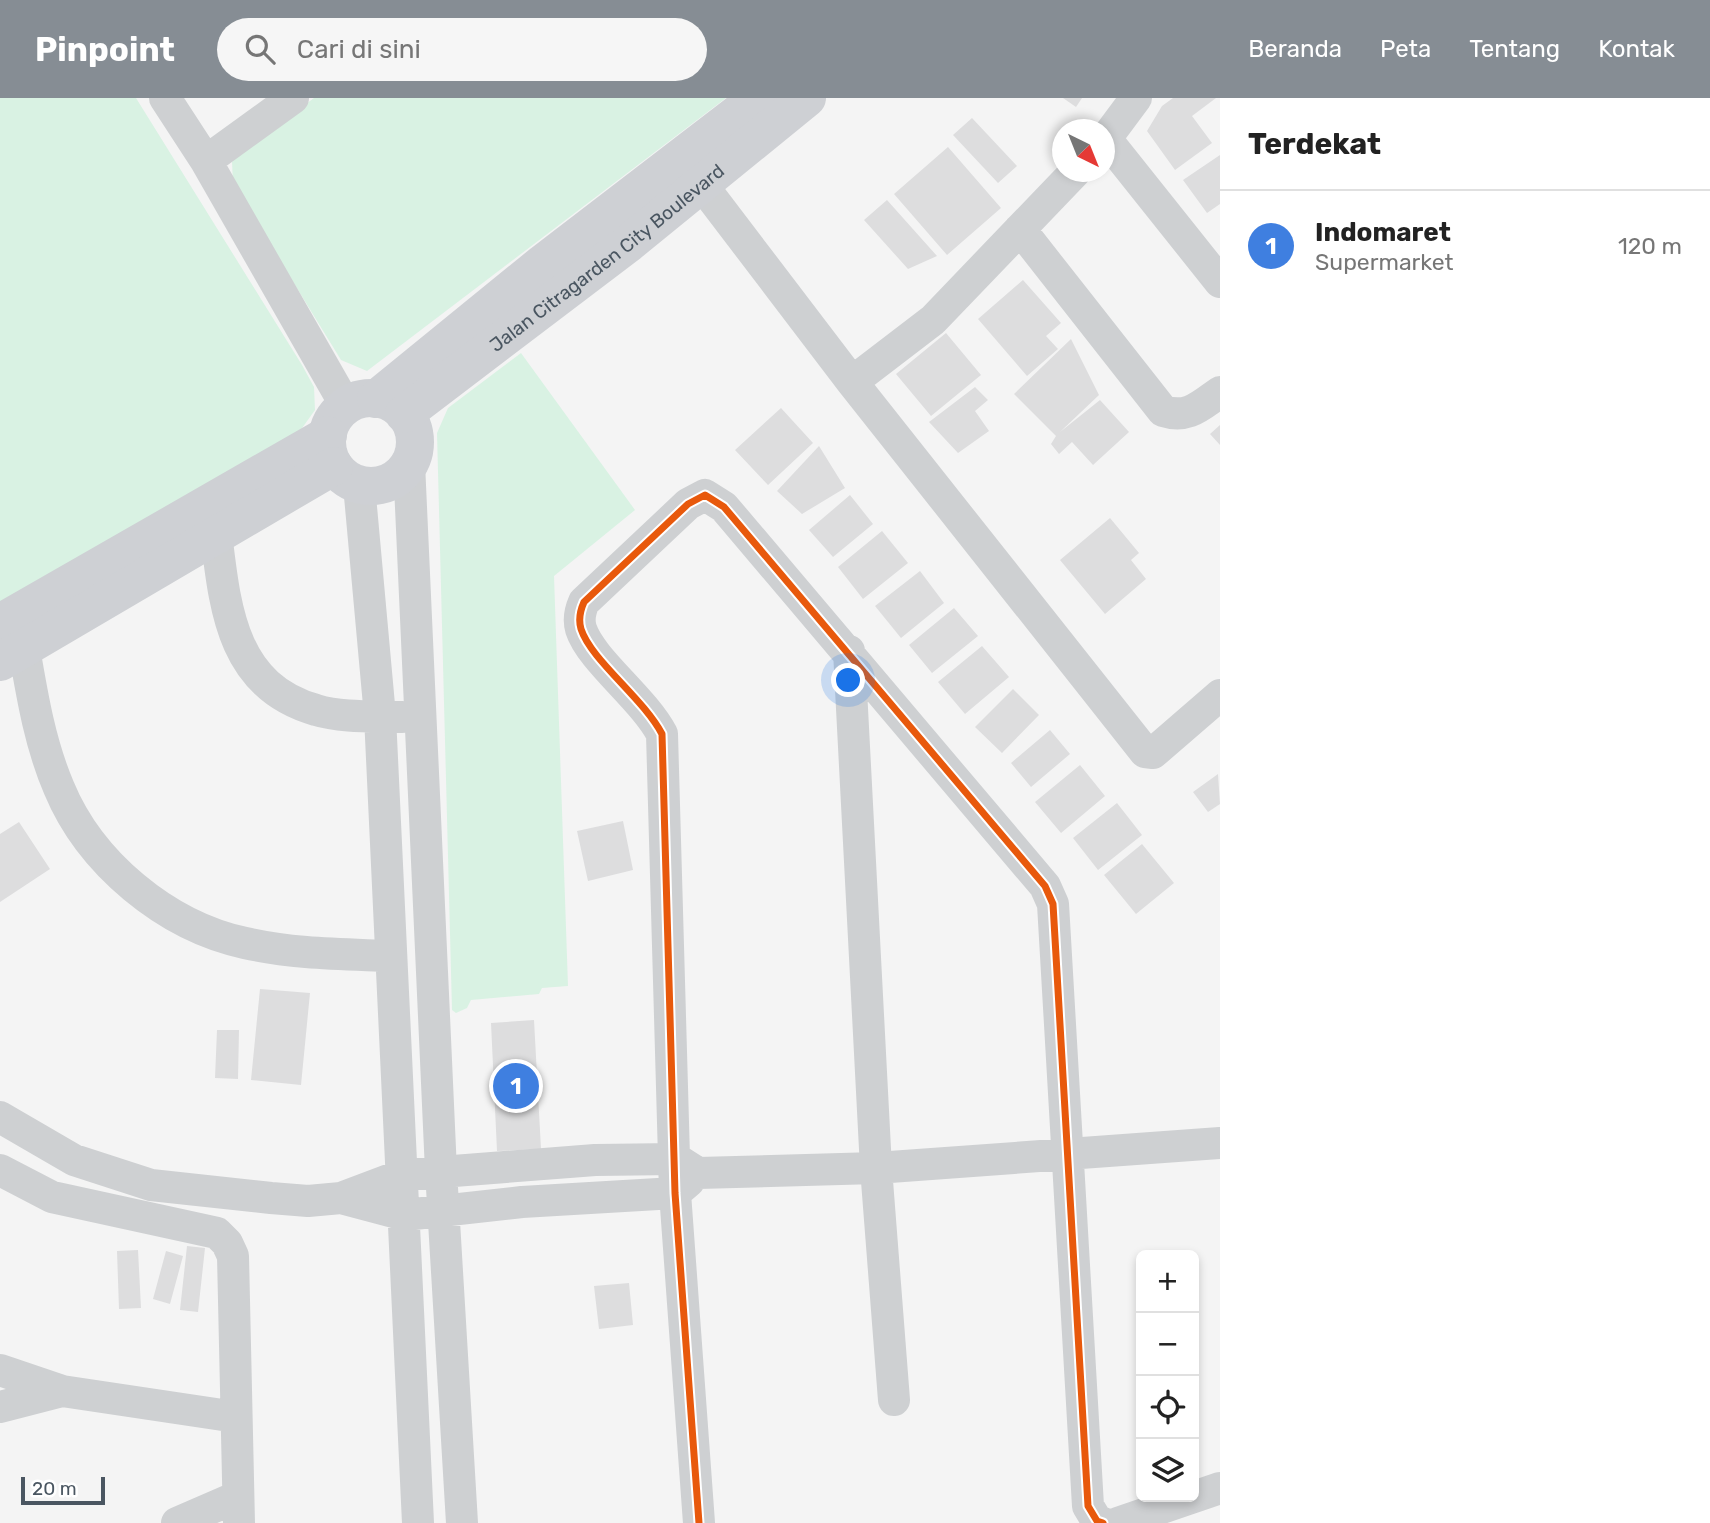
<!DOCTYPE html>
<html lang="id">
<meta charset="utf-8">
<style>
:root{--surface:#fff;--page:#f6f6f6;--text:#222;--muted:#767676;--line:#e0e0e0;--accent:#868d94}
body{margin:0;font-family:Rubik,sans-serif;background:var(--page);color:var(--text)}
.controls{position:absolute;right:21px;bottom:21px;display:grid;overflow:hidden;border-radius:10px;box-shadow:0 4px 10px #0003}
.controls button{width:63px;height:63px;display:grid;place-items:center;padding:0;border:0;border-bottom:2px solid var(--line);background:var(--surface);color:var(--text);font:35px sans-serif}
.compass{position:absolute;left:1052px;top:21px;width:63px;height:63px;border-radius:50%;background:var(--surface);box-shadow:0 4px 10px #0003;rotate:137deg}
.scale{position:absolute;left:21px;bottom:18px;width:84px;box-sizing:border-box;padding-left:7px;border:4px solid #4a5661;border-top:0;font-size:19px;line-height:24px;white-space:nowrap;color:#4a5661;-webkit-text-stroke:5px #fff;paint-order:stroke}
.you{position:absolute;left:849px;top:583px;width:24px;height:24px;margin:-18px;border:5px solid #fff;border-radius:50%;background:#1a73e8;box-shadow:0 0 0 10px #1a73e833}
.badge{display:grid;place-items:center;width:46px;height:46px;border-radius:50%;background:var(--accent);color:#fff;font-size:23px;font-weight:700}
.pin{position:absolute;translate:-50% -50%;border:4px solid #fff;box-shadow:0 2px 7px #0006}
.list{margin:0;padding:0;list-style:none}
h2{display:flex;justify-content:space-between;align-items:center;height:91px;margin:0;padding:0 28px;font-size:30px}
h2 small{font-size:23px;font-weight:400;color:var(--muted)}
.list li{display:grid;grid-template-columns:46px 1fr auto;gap:21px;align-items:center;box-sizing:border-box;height:112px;padding:0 28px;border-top:2px solid var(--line)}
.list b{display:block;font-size:26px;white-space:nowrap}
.list p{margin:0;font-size:23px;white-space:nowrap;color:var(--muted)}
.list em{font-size:23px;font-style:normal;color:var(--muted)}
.icon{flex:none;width:38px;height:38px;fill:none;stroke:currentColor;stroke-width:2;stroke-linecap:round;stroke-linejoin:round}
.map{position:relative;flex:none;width:1220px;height:1425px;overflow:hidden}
header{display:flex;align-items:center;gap:42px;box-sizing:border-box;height:98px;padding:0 35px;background:var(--accent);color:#fff}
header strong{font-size:33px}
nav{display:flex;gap:38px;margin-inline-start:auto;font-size:24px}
.search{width:490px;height:63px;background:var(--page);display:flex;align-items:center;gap:18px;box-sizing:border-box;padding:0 24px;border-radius:38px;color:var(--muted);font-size:26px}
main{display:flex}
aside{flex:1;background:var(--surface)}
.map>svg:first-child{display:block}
.green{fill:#d9f2e3}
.building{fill:#ddddde}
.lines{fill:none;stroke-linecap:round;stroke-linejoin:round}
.street{stroke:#ced0d2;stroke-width:32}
.secondary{stroke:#ced0d4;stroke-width:38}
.cycleway-casing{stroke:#fff;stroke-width:11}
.cycleway{stroke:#e8590c;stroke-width:7}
.labels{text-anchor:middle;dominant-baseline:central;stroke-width:5;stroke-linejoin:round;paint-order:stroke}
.street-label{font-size:19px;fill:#4a5661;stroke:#fff}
</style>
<header>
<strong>Pinpoint</strong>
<div class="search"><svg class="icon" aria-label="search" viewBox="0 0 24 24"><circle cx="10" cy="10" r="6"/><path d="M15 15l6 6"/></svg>Cari di sini</div>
<nav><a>Beranda</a><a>Peta</a><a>Tentang</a><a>Kontak</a></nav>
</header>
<main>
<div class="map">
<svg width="1220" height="1425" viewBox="0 0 1220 1425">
<rect width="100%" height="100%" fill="#f4f4f4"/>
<path class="green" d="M0,0H136L302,267L314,289L315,312L300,333L0,504Z
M314,0H726L367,273L341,262L233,86L232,64L238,56Z
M521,255L635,412L554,478L568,888L542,890L539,896L471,902L467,910L456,915L452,912L437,335L448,310Z"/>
<path class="building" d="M1063,0H1082L1076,9Z
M1173,0H1216L1192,18L1212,45L1175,72L1147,33L1162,8Z
M972,20L1017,68L998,85L953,37Z
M948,49L1001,110L947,157L894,96Z
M1220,57V106L1207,115L1183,82Z
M887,102L937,158L908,171L864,122Z
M1023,182L1061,225L1046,238L1058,251L1027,278L978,221Z
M946,235L981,277L931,318L896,276Z
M1071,241L1099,297L1060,334L1100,302L1129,334L1093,367L1072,344L1059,356L1051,346L1056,338L1014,296Z
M975,289L988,302L975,313L989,333L958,355L929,324Z
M781,310L813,345L768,387L735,352Z
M1220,327V347L1210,336Z
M819,348L845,390L802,416L777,393Z
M850,397L873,426L833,459L809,432Z
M1110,420L1139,455L1131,462L1146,481L1105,516L1060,462Z
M882,433L908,465L863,501L838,469Z
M920,473L944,505L901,540L875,508Z
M954,510L978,538L932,575L909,547Z
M982,548L1009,579L965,616L938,584Z
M1013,591L1039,617L1002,655L975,629Z
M1050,632L1070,656L1031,689L1011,665Z
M1080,667L1105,698L1061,735L1035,704Z
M1218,676L1220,706L1208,714L1193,694Z
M1117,705L1142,737L1098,772L1073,740Z
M623,723L633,772L588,783L577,733Z
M19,724L50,771L0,804V736Z
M1142,746L1174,785L1136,816L1104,777Z
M260,891L310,895L301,987L251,982Z
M534,922L541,1051L497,1053L491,925Z
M217,932H239L238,981L215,980Z
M187,1148L205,1150L198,1214L180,1212Z
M138,1152L141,1210L119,1211L117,1153Z
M166,1153L183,1158L170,1206L153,1201Z
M629,1185L633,1227L599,1231L594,1188Z"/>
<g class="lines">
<path class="street" d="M165,0L206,63L346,308
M1106,41L1220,184
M1104,43L1136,0
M206,63L293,0
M702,87L852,284L1145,654L1153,655L1220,597
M1020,131L1163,313C1188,321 1200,308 1220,294
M852,284L933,222L1075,74
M409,365L441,1073L462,1425
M359,387L380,618L418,1425
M216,435C225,509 231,588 316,612C342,620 375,618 402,619
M24,550C32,597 40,646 59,690C90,765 166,828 245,845C293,856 340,856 389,858
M849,553L876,1070L894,1302
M0,1019L74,1062L151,1087L271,1100L308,1103L341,1100L402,1077L595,1062L676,1061L698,1075L876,1070L1220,1045
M0,1072L52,1099L217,1135L227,1145L233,1158L239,1425
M341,1100L405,1117L522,1104L675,1095L689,1083
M0,1272L62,1293L236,1319
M0,1309L62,1293
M177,1425L237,1399
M699,1425L675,1095L662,636C643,600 591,562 581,531C578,521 580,513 584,504L688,406L705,397L724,409L1045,788L1053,806L1088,1408L1097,1423L1103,1425
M1118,1425L1220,1390"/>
<g class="secondary">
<circle cx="371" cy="344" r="44"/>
<path d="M376,301L543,165L758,0"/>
<path id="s1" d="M404,316L629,145L807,0"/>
<path d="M0,525L328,337"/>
<path d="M0,564L334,368"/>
</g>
<g class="cycleway-casing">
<path id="cycleway" d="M699,1425L675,1095L662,636C643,600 591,562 581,531C578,521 580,513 584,504L688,406L705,397L724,409L1045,788L1053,806L1088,1408L1097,1423L1103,1425"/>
</g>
<use href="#cycleway" class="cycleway"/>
</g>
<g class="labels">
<g class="street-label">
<text stroke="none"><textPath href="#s1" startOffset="256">Jalan Citragarden City Boulevard</textPath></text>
</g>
</g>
</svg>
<div class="controls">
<button>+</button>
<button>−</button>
<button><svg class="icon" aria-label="locate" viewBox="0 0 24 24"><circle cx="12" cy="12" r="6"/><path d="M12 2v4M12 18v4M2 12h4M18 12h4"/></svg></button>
<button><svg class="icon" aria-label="layers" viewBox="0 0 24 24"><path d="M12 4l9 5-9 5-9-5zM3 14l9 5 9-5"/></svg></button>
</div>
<svg class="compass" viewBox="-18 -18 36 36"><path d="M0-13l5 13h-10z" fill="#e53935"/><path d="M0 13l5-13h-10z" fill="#767676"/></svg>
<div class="scale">20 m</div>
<div class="you"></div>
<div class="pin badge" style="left:516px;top:988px;background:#3f7fe0">1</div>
</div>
<aside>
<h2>Terdekat<small></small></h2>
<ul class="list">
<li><span class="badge" style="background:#3f7fe0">1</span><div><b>Indomaret</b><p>Supermarket</p></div><em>120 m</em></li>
</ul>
</aside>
</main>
